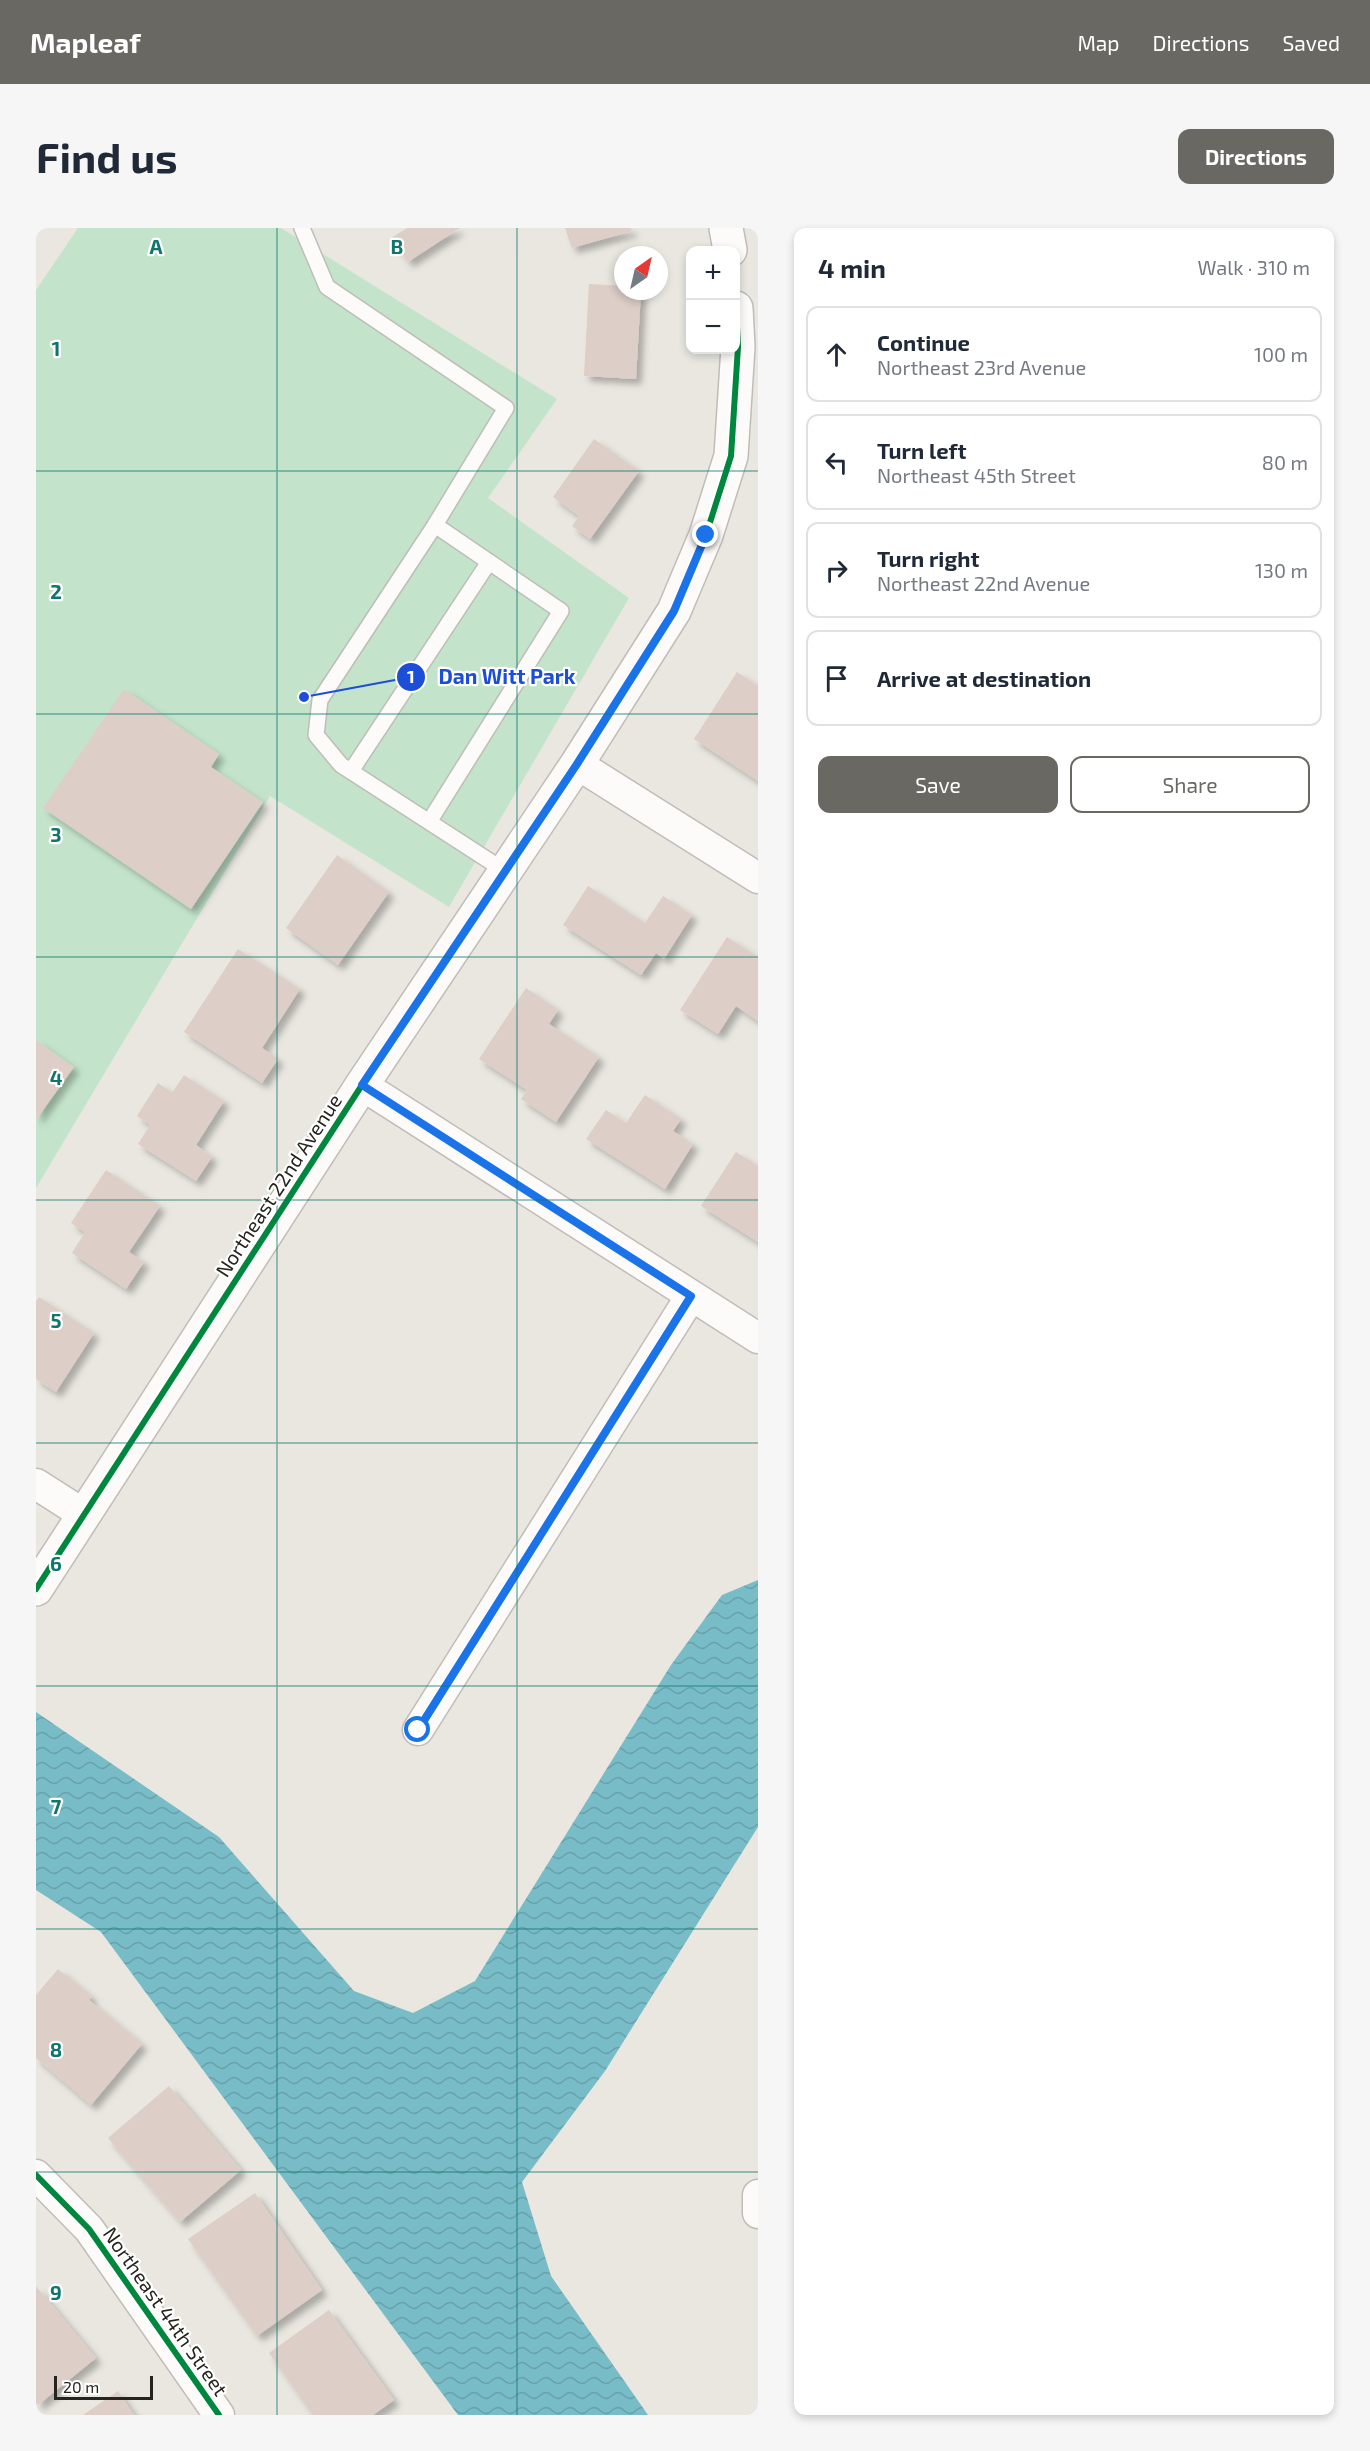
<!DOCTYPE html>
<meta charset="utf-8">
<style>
:root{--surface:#fff;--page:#f6f6f7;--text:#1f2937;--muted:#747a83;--line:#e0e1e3;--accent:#6a6862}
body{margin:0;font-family:"Exo 2",sans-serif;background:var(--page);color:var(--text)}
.controls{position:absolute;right:18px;top:18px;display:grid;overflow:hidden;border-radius:12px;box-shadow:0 3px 9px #0003}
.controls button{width:54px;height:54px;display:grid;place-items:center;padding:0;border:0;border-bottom:2px solid var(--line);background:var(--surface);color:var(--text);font:30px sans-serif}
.compass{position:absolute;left:578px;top:18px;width:54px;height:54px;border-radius:50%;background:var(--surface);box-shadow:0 3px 9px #0003;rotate:34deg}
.scale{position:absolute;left:18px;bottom:15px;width:99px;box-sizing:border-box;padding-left:6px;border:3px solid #25241e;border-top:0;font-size:16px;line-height:21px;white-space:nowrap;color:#25241e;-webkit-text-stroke:4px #fff;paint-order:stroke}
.stop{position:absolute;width:18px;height:18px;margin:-14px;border:4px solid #1a73e8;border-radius:50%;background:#fff}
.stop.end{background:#1a73e8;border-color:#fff;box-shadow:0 2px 6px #0008}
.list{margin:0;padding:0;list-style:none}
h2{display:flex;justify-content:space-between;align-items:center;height:78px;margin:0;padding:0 24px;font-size:26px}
h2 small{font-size:20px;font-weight:400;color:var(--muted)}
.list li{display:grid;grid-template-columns:39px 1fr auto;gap:18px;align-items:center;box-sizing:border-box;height:96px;margin:0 12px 12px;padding:0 12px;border:2px solid var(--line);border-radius:12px}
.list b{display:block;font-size:22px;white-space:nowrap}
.list p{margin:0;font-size:20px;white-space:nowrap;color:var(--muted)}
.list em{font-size:20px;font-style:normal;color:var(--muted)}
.actions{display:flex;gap:12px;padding:18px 24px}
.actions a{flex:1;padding:14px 0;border:2px solid var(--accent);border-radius:12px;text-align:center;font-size:21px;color:var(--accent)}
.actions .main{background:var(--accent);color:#fff}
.icon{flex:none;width:33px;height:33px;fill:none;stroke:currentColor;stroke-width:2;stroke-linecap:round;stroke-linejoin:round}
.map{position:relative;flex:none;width:722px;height:2187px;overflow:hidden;border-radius:12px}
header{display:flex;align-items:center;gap:36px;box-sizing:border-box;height:84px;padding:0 30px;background:var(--accent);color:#fff}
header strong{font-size:28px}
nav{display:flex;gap:33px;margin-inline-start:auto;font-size:21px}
.intro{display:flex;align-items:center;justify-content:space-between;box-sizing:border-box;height:144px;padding:0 36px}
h1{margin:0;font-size:42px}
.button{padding:15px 27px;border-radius:12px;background:var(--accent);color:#fff;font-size:21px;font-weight:700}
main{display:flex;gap:36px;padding:0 36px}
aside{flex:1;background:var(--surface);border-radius:12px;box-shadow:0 3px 9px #0003}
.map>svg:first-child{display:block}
.green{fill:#c3e4cb}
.water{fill:url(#water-waves)}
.building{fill:#ddcec7;filter:url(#shadow)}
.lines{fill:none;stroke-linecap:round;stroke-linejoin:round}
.service-casing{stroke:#bfbdb7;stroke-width:18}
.minor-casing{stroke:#bfbdb7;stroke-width:33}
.tertiary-casing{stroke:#bfbdb7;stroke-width:36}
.service{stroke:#fcfbfa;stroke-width:15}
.minor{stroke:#fcfbfa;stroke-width:30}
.tertiary{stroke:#fcfbfa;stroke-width:33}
.cycleway-casing{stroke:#fff;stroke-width:10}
.cycleway{stroke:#00873e;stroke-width:6}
.route{stroke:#1a73e8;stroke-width:8}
.grid{fill:none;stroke:#0f766e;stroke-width:1.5;stroke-opacity:0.55}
.labels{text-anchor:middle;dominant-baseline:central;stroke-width:4.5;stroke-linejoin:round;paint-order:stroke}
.street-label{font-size:20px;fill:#25241e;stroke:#fff}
.grid-label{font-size:20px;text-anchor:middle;font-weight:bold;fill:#0f766e;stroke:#fff;stroke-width:4.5;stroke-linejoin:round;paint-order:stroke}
.leader{fill:none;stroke:#1d4ed8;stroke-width:2}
.callout-dot{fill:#1d4ed8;stroke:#fff;stroke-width:2}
.mark-label{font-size:18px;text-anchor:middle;font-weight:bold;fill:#fff}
.callout-label{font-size:21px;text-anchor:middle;font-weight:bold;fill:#1d4ed8;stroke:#fff;stroke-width:4.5;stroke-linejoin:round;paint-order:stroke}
</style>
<header>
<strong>Mapleaf</strong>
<nav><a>Map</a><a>Directions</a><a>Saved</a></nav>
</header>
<div class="intro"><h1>Find us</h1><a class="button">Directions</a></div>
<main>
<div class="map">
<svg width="722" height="2187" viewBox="0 0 722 2187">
<defs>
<pattern id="water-waves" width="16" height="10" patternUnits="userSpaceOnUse" patternTransform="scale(1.5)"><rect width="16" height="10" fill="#78bcc7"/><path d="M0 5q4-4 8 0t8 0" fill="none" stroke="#68a1aa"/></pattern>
<filter id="shadow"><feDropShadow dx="5.5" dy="5.5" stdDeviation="3" flood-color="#0004"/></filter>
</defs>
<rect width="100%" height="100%" fill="#e9e7e0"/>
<path class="green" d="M42,0H245L521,171L452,270L593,370L413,679L234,568L0,960V62Z"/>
<path class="water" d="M722,1352V1599L569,1843L486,1954L515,2048L612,2187H422L65,1704L0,1662V1484L183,1609L318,1763L377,1785L439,1753L635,1437L686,1367Z"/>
<path class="building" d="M371,0H424L372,34L355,10Z
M529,0H595L596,3L536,20Z
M553,56L587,58V63H605L600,151L548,148Z
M558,211L603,243L554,311L536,298L543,288L517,269Z
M701,444L722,458V553L658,511Z
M88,461L183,526L175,539L227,574L155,681L7,580Z
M301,627L353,664L302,737L250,700Z
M552,658L609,695L627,668L656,687L628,731L620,725L605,747L527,697Z
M691,709L722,729V793L700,778L682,806L644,782Z
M202,721L264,761L226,820L242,831L226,855L148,804Z
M490,760L522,782L513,796L563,829L520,894L485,871L491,862L443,831Z
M0,812L38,839L0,892Z
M148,847L188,873L160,917L176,929L160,953L102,916L114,897L101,888L122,855L136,865Z
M609,867L645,891L637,903L657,916L629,961L550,911L570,882L590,895Z
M700,924L722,938V1014L665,978Z
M70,942L124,978L93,1024L108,1034L90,1061L36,1025L49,1004L35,995Z
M3,1069L58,1105L20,1164L0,1151V1073Z
M22,1741L56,1769L53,1772L106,1816L55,1877L0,1830V1767Z
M133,1858L205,1942L144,1994L72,1910Z
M219,1965L286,2062L221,2108L152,2011Z
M0,2058L60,2130L2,2177L0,2175Z
M293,2082L358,2172L337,2187H277L233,2125Z
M82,2163L98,2187H47Z"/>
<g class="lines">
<g class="service-casing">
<path id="service" d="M266,0L291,59L470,180L399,297L284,472L280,507L305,537L469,643
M315,543L453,334
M393,594L525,383L399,297"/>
</g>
<g class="minor-casing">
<path id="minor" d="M541,536L722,650
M326,857L722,1110
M0,1256L47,1286
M382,1502L655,1068
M0,1947L53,2001L183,2187
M722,1967V1985"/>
</g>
<g class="tertiary-casing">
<path id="tertiary" d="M690,0L694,22
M0,1361L326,857L541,536L638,383L670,307L695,228L702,119L700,80"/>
</g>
<use href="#service" class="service"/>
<use href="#minor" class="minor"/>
<use href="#tertiary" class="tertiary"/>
<g class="cycleway-casing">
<path id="cycleway" d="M0,1361L326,857L541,536L638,383L670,307L695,228L702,119L700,80
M382,1502L655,1068
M0,1947L53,2001L183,2187"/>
</g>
<use href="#cycleway" class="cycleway"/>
</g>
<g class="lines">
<path class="route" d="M382,1502L655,1068L326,857L541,536L638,383L670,307"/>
</g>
<path class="grid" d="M241,0V2187M481,0V2187M0,243H722M0,486H722M0,729H722M0,972H722M0,1215H722M0,1458H722M0,1701H722M0,1944H722"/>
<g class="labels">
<g class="street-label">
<text transform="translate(242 957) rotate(-57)">Northeast 22nd Avenue</text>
<text transform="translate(130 2083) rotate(55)">Northeast 44th Street</text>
</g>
</g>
<g class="grid-label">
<text x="120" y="26">A</text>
<text x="361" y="26">B</text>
<text x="20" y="128">1</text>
<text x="20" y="371">2</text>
<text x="20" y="614">3</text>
<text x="20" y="857">4</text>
<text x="20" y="1100">5</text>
<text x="20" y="1343">6</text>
<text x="20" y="1586">7</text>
<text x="20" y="1829">8</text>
<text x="20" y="2072">9</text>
</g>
<path class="leader" d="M268 469L375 449"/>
<g class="callout-dot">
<circle cx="268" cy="469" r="6"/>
<circle cx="375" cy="449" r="15"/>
</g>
<g class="mark-label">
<text x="375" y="455">1</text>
</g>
<g class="callout-label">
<text x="471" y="456">Dan Witt Park</text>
</g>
</svg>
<div class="controls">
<button>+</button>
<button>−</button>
</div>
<svg class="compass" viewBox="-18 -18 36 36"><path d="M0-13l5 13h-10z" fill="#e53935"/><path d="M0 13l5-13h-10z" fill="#747a83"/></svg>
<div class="scale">20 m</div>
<div class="stop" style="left:382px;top:1502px"></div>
<div class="stop end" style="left:670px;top:307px"></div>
</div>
<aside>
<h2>4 min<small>Walk · 310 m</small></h2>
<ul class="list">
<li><svg class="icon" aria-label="ahead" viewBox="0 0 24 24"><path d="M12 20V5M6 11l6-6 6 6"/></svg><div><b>Continue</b><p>Northeast 23rd Avenue</p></div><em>100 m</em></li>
<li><svg class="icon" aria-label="left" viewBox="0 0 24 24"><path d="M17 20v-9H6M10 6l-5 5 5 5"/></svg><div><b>Turn left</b><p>Northeast 45th Street</p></div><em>80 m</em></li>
<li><svg class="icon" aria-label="right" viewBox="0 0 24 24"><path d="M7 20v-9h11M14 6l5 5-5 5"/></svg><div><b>Turn right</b><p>Northeast 22nd Avenue</p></div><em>130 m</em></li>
<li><svg class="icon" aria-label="arrive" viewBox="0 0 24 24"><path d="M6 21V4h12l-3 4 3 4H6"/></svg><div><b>Arrive at destination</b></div></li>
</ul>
<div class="actions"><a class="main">Save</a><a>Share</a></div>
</aside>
</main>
